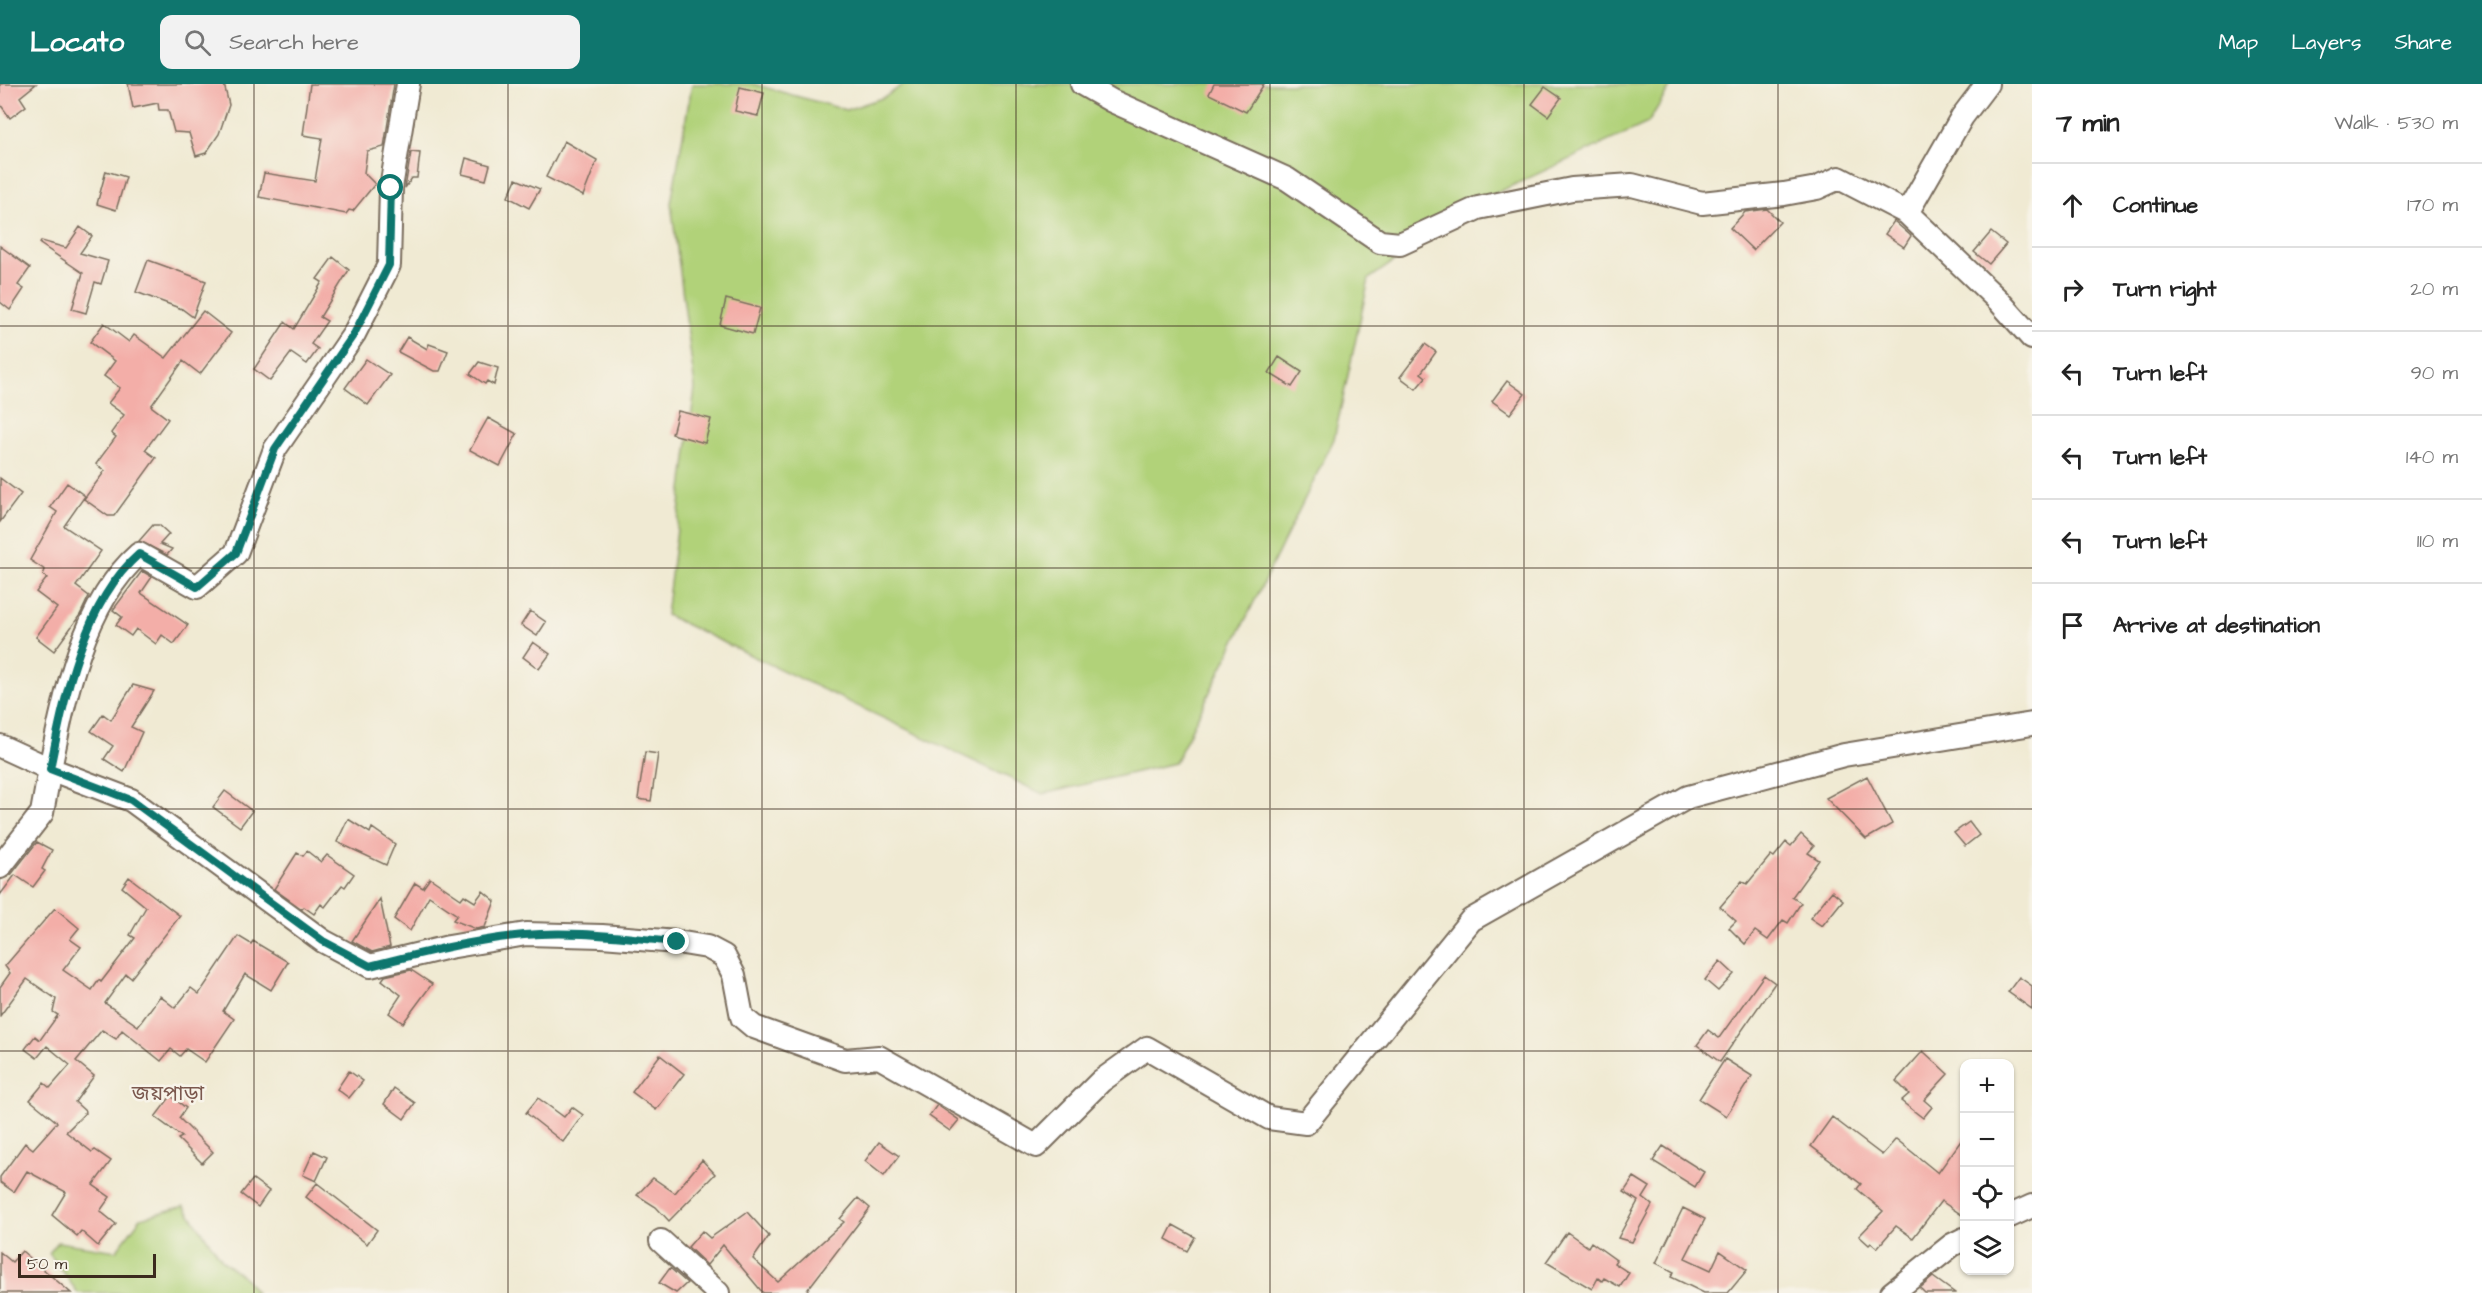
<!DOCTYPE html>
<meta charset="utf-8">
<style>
:root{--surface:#fff;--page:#f2f2f2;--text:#222;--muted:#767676;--line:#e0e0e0;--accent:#0f766e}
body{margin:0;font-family:"Architects Daughter","Noto Sans Bengali",sans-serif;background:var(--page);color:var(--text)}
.controls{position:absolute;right:18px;bottom:18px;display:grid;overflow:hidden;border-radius:12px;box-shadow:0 2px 4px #0004}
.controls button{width:54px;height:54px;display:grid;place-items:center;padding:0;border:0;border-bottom:2px solid var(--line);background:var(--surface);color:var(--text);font:30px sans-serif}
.scale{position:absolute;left:18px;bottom:15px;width:138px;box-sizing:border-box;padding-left:6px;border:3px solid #3b2a1e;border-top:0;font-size:16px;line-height:21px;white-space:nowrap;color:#3b2a1e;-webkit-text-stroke:4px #f7f3e8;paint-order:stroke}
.stop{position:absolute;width:18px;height:18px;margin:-14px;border:4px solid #0f766e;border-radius:50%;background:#fff}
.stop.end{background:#0f766e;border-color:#fff;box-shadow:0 2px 6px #0008}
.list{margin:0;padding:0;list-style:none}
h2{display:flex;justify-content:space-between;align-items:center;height:78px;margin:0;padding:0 24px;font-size:26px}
h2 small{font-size:20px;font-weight:400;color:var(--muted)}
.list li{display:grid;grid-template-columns:39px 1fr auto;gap:18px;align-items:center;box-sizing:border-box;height:84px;padding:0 24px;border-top:2px solid var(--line)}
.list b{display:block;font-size:22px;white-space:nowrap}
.list em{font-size:20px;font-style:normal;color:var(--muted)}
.icon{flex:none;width:33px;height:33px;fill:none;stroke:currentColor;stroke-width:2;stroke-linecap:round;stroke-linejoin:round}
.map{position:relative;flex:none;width:2032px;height:1209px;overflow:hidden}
header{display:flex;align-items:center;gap:36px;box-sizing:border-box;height:84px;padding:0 30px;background:var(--accent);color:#fff}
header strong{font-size:28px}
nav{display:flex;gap:33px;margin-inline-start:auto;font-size:21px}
.search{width:420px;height:54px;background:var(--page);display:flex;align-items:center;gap:15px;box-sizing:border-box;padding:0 21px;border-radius:12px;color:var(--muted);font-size:22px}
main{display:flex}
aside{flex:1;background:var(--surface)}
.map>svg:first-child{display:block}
.green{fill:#b1d279;stroke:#767e4c;stroke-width:1.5}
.building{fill:#f3aea8}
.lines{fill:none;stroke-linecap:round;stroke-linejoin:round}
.minor-casing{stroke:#7a6d5d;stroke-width:26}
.minor{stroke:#fff;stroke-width:22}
.route{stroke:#0f766e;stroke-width:8}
.grid{fill:none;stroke:#3b2a1e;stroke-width:1.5;stroke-opacity:0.55}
.labels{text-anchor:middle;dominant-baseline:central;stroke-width:5;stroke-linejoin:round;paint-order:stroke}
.quarter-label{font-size:21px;fill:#7b584e;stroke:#f7f3e8}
</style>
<header>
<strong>Locato</strong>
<div class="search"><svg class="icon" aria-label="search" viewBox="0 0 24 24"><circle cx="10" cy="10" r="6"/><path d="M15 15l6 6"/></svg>Search here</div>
<nav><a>Map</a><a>Layers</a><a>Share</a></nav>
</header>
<main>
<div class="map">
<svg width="2032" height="1209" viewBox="0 0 2032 1209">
<rect width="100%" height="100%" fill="#f7f3e8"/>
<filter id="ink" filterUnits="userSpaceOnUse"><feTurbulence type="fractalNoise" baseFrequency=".0167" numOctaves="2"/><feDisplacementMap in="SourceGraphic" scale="12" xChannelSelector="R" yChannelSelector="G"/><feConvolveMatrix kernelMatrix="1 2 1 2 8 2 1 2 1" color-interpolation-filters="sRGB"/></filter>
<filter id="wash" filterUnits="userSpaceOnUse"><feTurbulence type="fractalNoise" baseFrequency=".008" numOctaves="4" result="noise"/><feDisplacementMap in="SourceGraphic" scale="24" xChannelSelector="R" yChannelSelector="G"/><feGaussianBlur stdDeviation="1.35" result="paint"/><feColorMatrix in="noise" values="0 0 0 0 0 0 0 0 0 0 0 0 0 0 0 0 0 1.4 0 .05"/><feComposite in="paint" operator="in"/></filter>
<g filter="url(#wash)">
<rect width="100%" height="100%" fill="#f0ead3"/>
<path class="green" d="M692,0H753L846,26L885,13L904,0H1672L1648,39L1481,116L1369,195L1334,355L1175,679L1043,710L666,531L695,304L671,119Z
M184,1122L223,1177L246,1195L256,1209H78L49,1169L58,1158L116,1167L141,1134Z"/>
<g id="blocks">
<path class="building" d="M0,0H36L20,13L26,22L10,34L0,20Z
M128,0H224L229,21L219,50L206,69L196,72L189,49L174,48L168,26H159L158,19L133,24Z
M310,0H394L384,63L367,67L364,89L375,100L353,127L349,126L346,130L259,113L264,89L315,97L322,54L303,51Z
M1214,0H1264L1246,28L1209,10Z
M740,3L764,9L758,32L735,27Z
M1545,3L1561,14L1548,32L1532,20Z
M564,57L597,76L583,112L546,93Z
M411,68L420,69L417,94H412L405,104Z
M466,74L490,81L486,96L462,90Z
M106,87L126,93L116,126L97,120Z
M516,95L540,105L529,124L508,113Z
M1767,125L1780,138L1753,166L1730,144L1745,128Z
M1894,137L1911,152L1904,163L1885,150Z
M80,143L92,152L80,169L108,177L101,200L95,198L86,229L72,225L83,189L40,160L41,157L66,164Z
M1991,148L2006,160L1989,180L1974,168Z
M0,162L30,184L18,201L24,205L10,226L0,218Z
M333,173L349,186L320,233L327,237L311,260L318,265L307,280L291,269L270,297L254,285L285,238L294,245L322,198L317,195Z
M148,176L206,197L193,233L182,225L136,208Z
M726,215L760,224L753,250L720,241Z
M203,227L231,249L200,290L183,277L151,322L168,335L145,366L156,374L114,432H108L84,415L105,387L96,380L116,353L111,349L124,331L108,319L120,304L104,292L115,277L90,258L104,239L129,258L134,251L166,274Z
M407,253L427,265L429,260L448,267L440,287H434L398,268Z
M1425,260L1436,268L1421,289L1426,293L1416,305L1400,293Z
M1279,273L1302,288L1292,303L1269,289Z
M366,275L390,291L368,321L345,304Z
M479,278L498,284L494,301L487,297L485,300L470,290Z
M1507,297L1525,310L1510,330L1492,317Z
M678,327L711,335L705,359L672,350Z
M488,334L517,350L500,382L470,366Z
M0,394L21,410L0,438Z
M67,399L85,412L64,442L101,467L76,502L89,512L80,531L54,567L36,553L57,524L36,508L47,494L43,491L45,486L30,476L57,428L50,423Z
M153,441H159L169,450L160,460L172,465L167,471L139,457Z
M142,487L152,493L141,509L188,541L174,560L162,551L156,560L136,545L131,552L116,541L122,533L113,526Z
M530,527L546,538L537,552L521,541Z
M533,558L550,570L539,585L523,573Z
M133,601L154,607L131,643L142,648L124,688L104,675L113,662L91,647L103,630L111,636Z
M645,668L658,670L651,717L638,715Z
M1867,692L1892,740L1866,755L1826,714Z
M225,707L252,727L240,743L213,723Z
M348,735L370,749L372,744L395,760L386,781L337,758Z
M1969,738L1979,751L1965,762L1954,749Z
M1801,750L1814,762L1808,769L1819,776L1792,813L1801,819L1788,839L1783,836L1768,856L1755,847L1745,860L1729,844L1736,837L1720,823L1742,797L1747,800L1771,771L1774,773L1786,758L1791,762Z
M37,758L52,766L42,785L45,787L33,803L15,791L0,811V796L11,791Z
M307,767L321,778L327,771L354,790L345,803L342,801L325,823L321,820L314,830L304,823L302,825L274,805L297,769L303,772Z
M129,793L180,832L131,894L126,890L105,919L138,942L160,912L175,924L191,904L199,910L238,852L251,860L253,857L288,878L271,906L245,890L223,927L234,935L205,978L186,965L180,972L171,965L161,977L122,946L116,955L102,946L76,977L94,992L75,1018L86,1028L66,1048L92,1068L95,1066L111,1077L93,1101L110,1113L100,1127L116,1140L98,1162L81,1147L77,1152L52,1131L66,1108L27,1087L14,1108L0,1098V1093L25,1059L33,1065L57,1038L30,1016L44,999L50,1004L70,981L47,962L37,974L25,965L35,952L40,956L58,931L53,928L56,915L27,895L0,932V903L10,889L5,882L55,824L79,844L70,855L81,863L63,886L92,906L99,896L101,898L135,854L130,851L146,823L122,803Z
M430,794L461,815L464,811L475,818L483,807L495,817L485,843L476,845L453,836L457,831L429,812L410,847L394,835L415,799L423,804Z
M1832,807L1843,816L1822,842L1810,834Z
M380,815L390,863L372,868L352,857Z
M1720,877L1734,890L1718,907L1705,896Z
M411,886L432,900L403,939L389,929L401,911L382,896L385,892Z
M1764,891L1775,899L1720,978L1697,961L1708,946L1719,954Z
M2019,893L2032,902V925L2008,908Z
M1923,967L1948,990L1924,1016L1932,1023L1923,1034L1901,1017L1909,1010L1896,997Z
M660,971L684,990L656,1026L632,1008Z
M1725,975L1752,992L1726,1032L1699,1015Z
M349,987L363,997L349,1014L337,1005Z
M394,1004L415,1019L404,1035L384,1020Z
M171,1012L186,1024L179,1034L213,1068L202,1079L178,1055L182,1053L155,1033Z
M538,1014L564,1033L572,1023L583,1031L563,1058L526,1029Z
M937,1021L959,1036L950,1047L929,1032Z
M1832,1033L1882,1071L1896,1055L1938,1089L1965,1051V1133L1941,1117L1913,1154L1896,1142L1877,1164L1871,1159L1869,1161L1859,1152L1883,1127L1857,1105L1861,1100L1811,1062Z
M879,1058L899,1072L884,1092L865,1077Z
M1663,1062L1704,1088L1695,1103L1653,1077Z
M314,1067L327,1073L316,1097L303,1091Z
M702,1076L715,1090L669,1137L656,1123L637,1111L653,1094L675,1109Z
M1634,1093L1650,1103L1643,1114L1652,1121L1632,1158L1618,1154L1638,1117L1624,1108Z
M253,1095L269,1107L258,1123L241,1110Z
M317,1099L377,1146L367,1160L306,1113Z
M858,1114L870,1124L805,1209H763L723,1161L707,1181L688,1163L702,1147L710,1154L747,1128L769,1152L753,1175L778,1198L844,1138L840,1135Z
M1683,1124L1705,1135L1685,1174L1711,1186L1720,1167L1747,1186L1728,1209H1704L1671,1193L1674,1188L1656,1179Z
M1173,1141L1195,1153L1187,1167L1166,1155Z
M1567,1148L1588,1163L1591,1158L1616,1176L1614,1179L1629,1189L1620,1203L1604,1194L1602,1197L1598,1194L1592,1205L1546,1178Z
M22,1167L71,1209H0V1168L12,1178Z
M670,1184L687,1199L676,1209L659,1199Z
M1933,1193L1955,1209H1925L1920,1204Z"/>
</g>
</g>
<g filter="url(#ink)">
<use href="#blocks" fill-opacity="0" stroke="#7a6d5d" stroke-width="1.5"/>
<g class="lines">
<g class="minor-casing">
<path id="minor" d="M408,0L391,104L389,181L354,250L275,365L236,469L197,503L139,470C83,519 64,615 50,685L131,716L323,857L370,882L449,863L526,850L602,852L677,858L707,863L724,872L734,891L742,933L754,943L845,976L879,973L1036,1062L1101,997L1147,964L1269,1034L1306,1039L1471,836L1688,713L1844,671L2032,640
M1082,0L1112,17L1287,95L1380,158L1400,160L1478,124L1572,105L1632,101L1702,119L1784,110L1817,104L1839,94L1907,129L1998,216L2032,254
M1907,129L1962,33L1987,0
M0,662L50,685L42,729L0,783
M2010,1132L2032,1122
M661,1157L718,1209
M1892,1209L1952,1161L1964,1155"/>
</g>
<use href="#minor" class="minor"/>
</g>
</g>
<g class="lines" filter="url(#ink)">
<path class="route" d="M391,104L389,181L354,250L275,365L236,469L197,503L139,470C83,519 64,615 50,685L131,716L323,857L370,882C421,869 472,856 524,851C574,846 627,854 677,858"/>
</g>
<path class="grid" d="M254,0V1209M508,0V1209M762,0V1209M1016,0V1209M1270,0V1209M1524,0V1209M1778,0V1209M0,242H2032M0,484H2032M0,725H2032M0,967H2032"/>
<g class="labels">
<g class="quarter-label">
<text x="168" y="1009">জয়পাড়া</text>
</g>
</g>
</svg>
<div class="controls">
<button>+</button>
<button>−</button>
<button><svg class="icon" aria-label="locate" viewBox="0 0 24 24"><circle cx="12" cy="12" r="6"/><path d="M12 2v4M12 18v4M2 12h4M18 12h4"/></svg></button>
<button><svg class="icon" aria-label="layers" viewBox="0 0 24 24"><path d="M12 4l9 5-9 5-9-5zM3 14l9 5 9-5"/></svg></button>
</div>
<div class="scale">50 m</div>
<div class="stop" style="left:391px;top:104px"></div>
<div class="stop end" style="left:677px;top:858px"></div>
</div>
<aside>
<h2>7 min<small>Walk · 530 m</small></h2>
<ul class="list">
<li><svg class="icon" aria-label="ahead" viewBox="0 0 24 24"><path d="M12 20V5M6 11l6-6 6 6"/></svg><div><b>Continue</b></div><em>170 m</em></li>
<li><svg class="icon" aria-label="right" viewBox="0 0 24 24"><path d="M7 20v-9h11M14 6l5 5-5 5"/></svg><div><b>Turn right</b></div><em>20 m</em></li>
<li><svg class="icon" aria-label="left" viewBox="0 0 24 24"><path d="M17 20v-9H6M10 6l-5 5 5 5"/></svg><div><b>Turn left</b></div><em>90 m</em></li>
<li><svg class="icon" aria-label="left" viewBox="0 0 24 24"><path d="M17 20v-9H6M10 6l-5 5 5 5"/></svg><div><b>Turn left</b></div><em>140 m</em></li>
<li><svg class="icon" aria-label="left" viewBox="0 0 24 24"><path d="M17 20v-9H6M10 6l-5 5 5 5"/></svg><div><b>Turn left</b></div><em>110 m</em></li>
<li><svg class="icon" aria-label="arrive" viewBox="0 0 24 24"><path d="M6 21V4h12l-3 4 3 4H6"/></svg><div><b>Arrive at destination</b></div></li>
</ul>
</aside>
</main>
